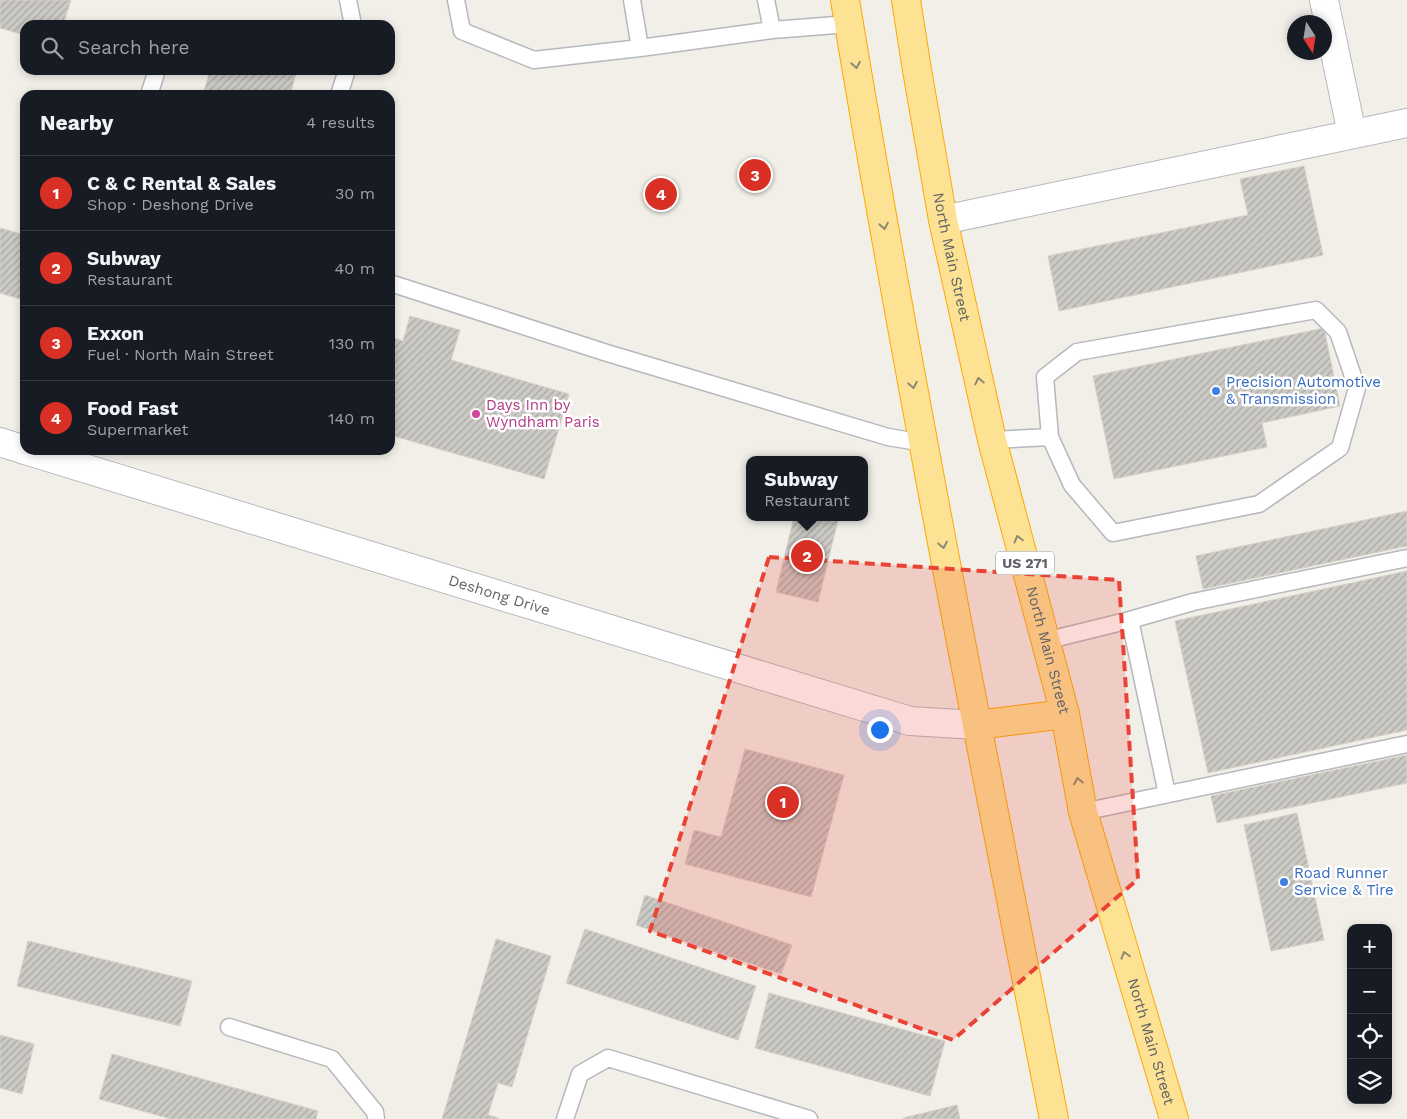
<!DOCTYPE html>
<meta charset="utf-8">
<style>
:root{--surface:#171b24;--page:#20242c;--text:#f1f3f6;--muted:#9ea1a6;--line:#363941;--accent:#d93025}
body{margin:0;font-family:"Work Sans",sans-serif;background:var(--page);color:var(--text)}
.controls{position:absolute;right:15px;bottom:15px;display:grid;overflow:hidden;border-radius:10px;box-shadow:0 2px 8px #0003}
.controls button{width:45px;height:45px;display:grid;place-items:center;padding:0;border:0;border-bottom:1px solid var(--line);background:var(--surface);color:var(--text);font:25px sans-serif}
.compass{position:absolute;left:1287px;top:15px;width:45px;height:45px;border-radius:50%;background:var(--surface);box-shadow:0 2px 8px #0003;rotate:168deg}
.you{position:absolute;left:879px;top:729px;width:18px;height:18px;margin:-12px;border:4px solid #fff;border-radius:50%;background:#1a73e8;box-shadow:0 0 0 8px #1a73e833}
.badge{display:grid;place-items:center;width:32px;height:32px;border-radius:50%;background:var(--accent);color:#fff;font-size:16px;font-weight:700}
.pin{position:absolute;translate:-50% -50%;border:2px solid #fff;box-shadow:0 1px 5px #0006}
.popup{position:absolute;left:746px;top:456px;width:122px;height:65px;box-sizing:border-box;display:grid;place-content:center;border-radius:10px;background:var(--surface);filter:drop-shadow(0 1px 4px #0005);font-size:16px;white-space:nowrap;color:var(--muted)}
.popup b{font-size:19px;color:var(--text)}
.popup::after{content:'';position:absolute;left:50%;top:100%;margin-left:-10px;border:10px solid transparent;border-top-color:var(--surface)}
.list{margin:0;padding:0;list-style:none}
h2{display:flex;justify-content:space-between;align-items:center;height:65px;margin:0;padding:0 20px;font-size:21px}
h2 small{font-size:16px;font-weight:400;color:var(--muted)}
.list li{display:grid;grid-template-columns:32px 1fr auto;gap:15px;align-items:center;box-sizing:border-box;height:75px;padding:0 20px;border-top:1px solid var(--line)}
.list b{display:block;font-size:19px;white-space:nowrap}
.list p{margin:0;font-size:16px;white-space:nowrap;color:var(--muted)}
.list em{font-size:16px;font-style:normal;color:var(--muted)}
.icon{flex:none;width:28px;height:28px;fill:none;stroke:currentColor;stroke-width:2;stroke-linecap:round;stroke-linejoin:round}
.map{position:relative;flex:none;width:1407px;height:1119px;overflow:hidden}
.search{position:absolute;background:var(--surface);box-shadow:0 2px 8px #0003;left:20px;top:20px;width:375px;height:55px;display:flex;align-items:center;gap:12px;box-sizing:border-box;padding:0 18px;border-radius:15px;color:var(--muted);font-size:19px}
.panel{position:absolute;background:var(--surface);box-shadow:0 2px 8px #0003;left:20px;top:90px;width:375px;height:365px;border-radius:15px}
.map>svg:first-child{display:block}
.building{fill:url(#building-hatch);stroke:#d6d1c6}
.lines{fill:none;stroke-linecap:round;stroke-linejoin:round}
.lane-casing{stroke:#b5b8bc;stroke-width:19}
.street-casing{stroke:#b5b8bc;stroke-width:30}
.highway-casing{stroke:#f9ab00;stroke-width:30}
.lane{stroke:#fff;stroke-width:16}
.street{stroke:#fff;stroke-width:28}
.highway{stroke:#fde293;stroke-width:28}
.oneway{stroke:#8e8975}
.marked{fill:#ea4335;fill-opacity:0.2;stroke:#ea4335;stroke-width:4;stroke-dasharray:10 6;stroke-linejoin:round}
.shop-dot{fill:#3f7fe0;stroke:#fff;stroke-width:2}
.hotel-dot{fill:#d1479c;stroke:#fff;stroke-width:2}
.labels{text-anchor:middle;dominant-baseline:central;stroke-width:5;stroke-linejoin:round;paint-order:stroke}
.shield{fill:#fff;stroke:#8f9295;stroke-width:1}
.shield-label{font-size:14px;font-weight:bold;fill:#5f6368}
.street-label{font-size:15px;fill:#5f6368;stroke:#fff}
.shop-label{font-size:15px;fill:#366cbe;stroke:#fff;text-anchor:start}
.hotel-label{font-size:15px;fill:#b23c85;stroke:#fff;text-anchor:start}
</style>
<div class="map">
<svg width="1407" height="1119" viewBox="0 0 1407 1119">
<defs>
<pattern id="building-hatch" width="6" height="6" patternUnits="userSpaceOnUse" patternTransform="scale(1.25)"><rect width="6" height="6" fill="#cccac5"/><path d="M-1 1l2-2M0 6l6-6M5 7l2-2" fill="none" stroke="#a9a8a4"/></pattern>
</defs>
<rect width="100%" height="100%" fill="#f1efe8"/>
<path class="building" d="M0,0H71L63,25H25V35L0,28Z
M210,70H297L290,95H203Z
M1304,166L1323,255L1059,311L1048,256L1248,215L1240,179Z
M0,228L25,235V283L20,299L0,293Z
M410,316L460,330L451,360L569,394L544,479L390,435V337L403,341Z
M1324,328L1340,406L1262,423L1267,447L1114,479L1093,376Z
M1407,511V546L1203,589L1196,556Z
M794,517H826L838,520L818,602L776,592Z
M1407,571V730L1208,773L1175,621Z
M745,749L844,775L811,897L685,864L694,830L721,837Z
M1407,755V783L1217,823L1211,796Z
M1297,813L1324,940L1271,951L1244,825Z
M645,895L792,945L781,974L636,925Z
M585,929L756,986L738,1040L566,983Z
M496,939L551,956L512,1087L498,1083L488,1115L498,1118V1119H442Z
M28,941L192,981L180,1026L17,986Z
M769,993L945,1041L930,1096L755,1048Z
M0,1035L34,1044L22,1094L0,1088Z
M112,1054L318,1111L316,1119H171L99,1099Z
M957,1105L960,1119H904L903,1118Z"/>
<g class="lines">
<g class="lane-casing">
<path id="lane" d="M348,0L353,25
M456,0L462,31L534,60L640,48L772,30L849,24
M632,0L640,48
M766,0L772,30
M149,95L156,73
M339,95L347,70
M390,283L607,353L888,437L924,443
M992,440L1050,437L1072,485L1113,533L1259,504L1340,448L1357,388L1338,332L1316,310L1077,352L1045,377L1050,437
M1130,620L1167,794
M1045,641L1130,620L1193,602L1407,558
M1083,812L1407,744
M229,1027L332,1059L375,1112L376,1119
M565,1119L580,1074L608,1058L809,1119"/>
</g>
<g class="street-casing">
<g id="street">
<path d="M1324,0L1352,134"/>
<path d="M943,220L1407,123"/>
<path d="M0,442L25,450"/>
<path id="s1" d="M25,450L910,721L977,725"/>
</g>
</g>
<g class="highway-casing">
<g id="highway">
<path d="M845,0C907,374 981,747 1054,1119"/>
<path id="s2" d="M906,0L917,70L943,220L992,440L1065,714L1083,812L1174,1119"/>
<path d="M977,725L1065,714"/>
</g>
</g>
<use href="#lane" class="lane"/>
<use href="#street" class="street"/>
<use href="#highway" class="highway"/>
</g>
<defs><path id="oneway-chevron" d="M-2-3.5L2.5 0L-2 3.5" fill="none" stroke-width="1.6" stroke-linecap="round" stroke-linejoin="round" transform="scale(1.25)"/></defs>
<g class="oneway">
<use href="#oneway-chevron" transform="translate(856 65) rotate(80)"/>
<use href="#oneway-chevron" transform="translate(884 226) rotate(80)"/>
<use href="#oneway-chevron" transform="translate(979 381) rotate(-103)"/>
<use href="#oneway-chevron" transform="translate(913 385) rotate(79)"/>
<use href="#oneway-chevron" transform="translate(1018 539) rotate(-105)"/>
<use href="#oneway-chevron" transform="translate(943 545) rotate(79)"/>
<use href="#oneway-chevron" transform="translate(1078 781) rotate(-101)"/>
<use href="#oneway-chevron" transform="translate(1125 955) rotate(-106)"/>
</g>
<path class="marked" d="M769,557L1119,580L1138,879L953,1040L650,931Z"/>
<g class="shop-dot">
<circle cx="1216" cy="391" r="5"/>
<circle cx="1284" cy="882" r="5"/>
</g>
<circle class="hotel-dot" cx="476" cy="414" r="5"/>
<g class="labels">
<rect class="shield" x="996" y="551.5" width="58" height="23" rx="4"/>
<g class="shield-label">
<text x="1025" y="563">US 271</text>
</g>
<g class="street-label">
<text stroke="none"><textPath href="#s2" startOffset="261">North Main Street</textPath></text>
<text stroke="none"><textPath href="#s1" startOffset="496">Deshong Drive</textPath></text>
<text stroke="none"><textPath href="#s2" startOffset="666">North Main Street</textPath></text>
<text stroke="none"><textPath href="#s2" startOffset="1071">North Main Street</textPath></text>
</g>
<g class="shop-label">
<text x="1226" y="382">Precision Automotive<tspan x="1226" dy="17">&amp; Transmission</tspan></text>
<text x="1294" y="873">Road Runner<tspan x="1294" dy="17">Service &amp; Tire</tspan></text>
</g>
<g class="hotel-label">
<text x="486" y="405">Days Inn by<tspan x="486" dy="17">Wyndham Paris</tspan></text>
</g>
</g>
</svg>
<div class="controls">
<button>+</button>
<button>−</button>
<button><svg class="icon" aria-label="locate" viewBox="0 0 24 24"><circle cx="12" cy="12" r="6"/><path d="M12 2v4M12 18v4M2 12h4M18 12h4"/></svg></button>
<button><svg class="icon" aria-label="layers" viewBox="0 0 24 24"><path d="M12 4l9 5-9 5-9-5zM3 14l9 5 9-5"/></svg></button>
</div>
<svg class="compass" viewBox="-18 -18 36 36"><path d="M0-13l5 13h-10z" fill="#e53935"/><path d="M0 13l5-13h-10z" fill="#9ea1a6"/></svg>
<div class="you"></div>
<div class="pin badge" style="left:783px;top:802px">1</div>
<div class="pin badge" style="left:807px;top:556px">2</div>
<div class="popup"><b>Subway</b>Restaurant</div>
<div class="pin badge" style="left:755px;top:175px">3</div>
<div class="pin badge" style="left:661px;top:194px">4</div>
<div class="search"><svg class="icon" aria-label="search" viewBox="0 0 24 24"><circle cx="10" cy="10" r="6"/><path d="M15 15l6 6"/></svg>Search here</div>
<section class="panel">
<h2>Nearby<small>4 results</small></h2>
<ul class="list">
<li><span class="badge">1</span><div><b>C &amp; C Rental &amp; Sales</b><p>Shop · Deshong Drive</p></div><em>30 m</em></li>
<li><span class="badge">2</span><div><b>Subway</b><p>Restaurant</p></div><em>40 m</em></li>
<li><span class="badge">3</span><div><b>Exxon</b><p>Fuel · North Main Street</p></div><em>130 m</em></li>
<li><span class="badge">4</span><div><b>Food Fast</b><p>Supermarket</p></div><em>140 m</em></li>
</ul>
</section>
</div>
